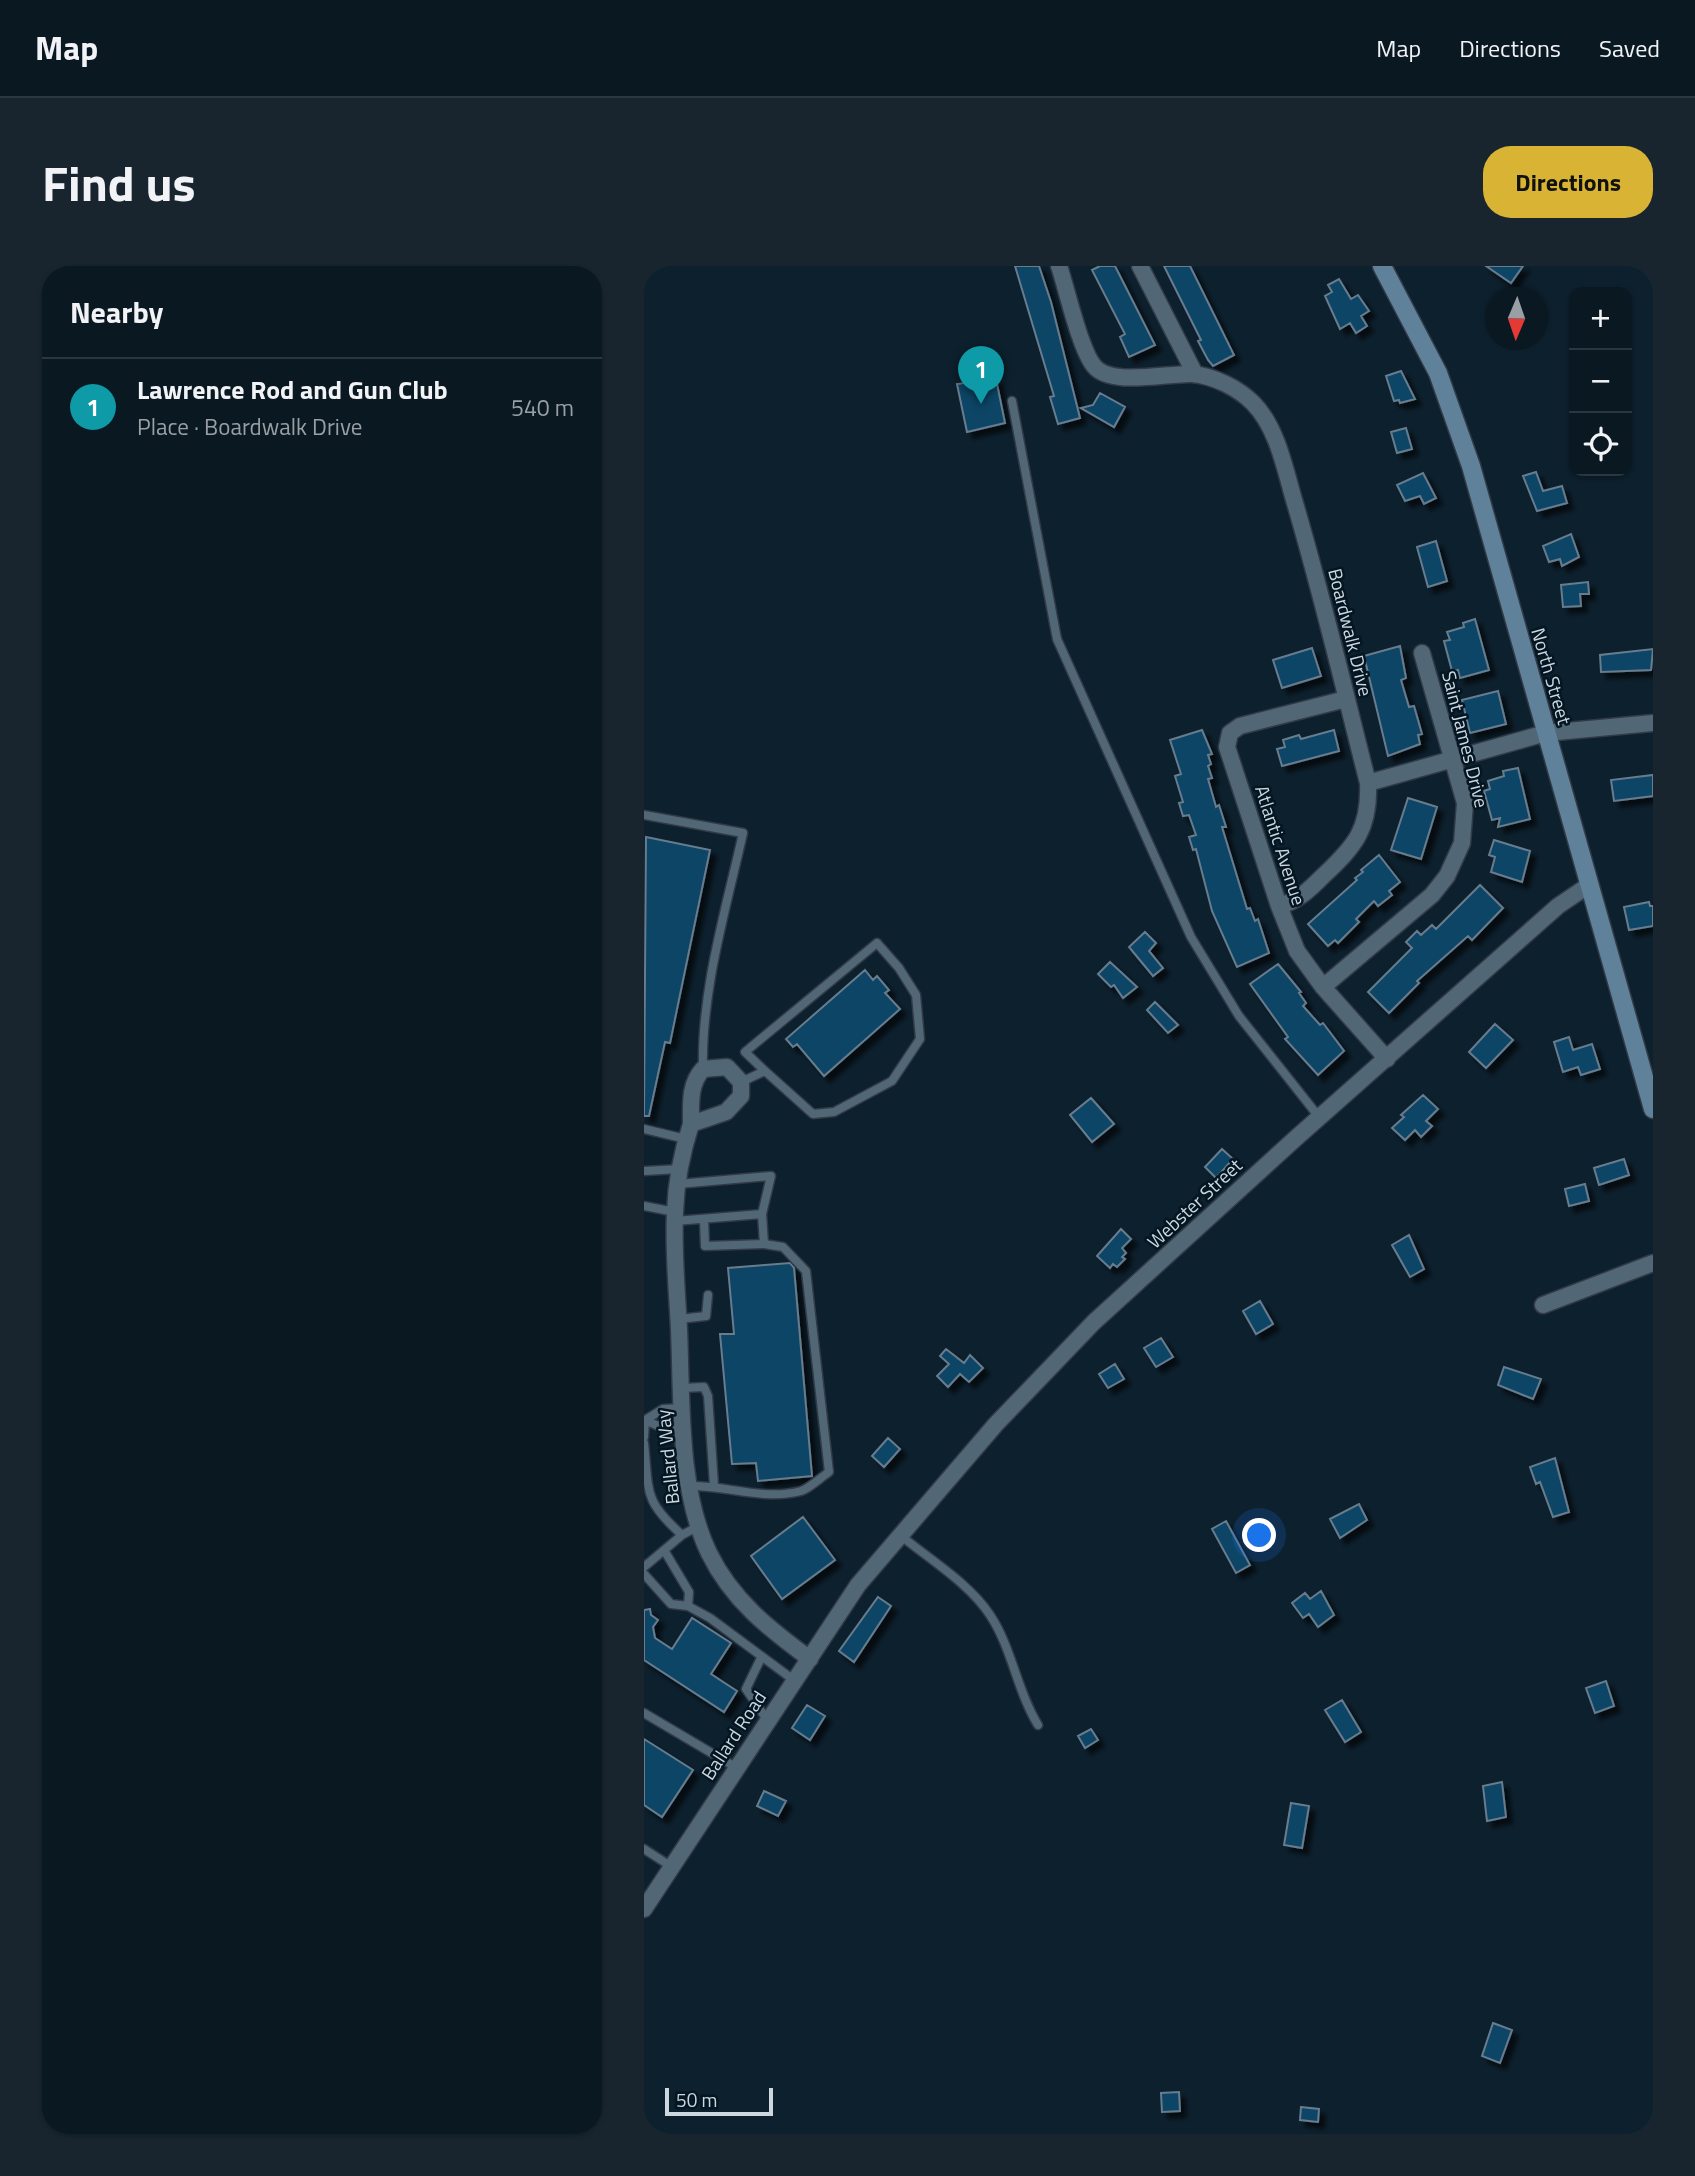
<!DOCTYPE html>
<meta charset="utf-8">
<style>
:root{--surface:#0a1822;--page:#18252f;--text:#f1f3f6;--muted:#99a0a5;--line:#2a3740;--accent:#d9b434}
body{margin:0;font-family:"Titillium Web",sans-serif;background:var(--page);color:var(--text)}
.controls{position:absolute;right:21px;top:21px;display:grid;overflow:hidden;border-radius:14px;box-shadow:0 2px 5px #0004}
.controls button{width:63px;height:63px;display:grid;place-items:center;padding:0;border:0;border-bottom:2px solid var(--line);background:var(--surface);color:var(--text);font:35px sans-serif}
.compass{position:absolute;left:841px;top:21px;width:63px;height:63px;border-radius:50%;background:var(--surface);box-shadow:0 2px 5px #0004;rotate:182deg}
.scale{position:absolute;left:21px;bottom:18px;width:108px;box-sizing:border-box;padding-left:7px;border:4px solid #ccd7e0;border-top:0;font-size:19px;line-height:24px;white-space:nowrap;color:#ccd7e0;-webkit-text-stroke:5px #051623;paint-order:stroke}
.you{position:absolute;left:616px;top:1270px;width:24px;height:24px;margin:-18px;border:5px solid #fff;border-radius:50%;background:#1a73e8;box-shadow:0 0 0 10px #1a73e833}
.badge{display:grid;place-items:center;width:46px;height:46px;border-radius:50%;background:var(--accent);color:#fff;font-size:23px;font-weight:700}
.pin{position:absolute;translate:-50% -58px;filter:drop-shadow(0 2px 4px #0008)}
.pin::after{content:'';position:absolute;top:37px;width:24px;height:21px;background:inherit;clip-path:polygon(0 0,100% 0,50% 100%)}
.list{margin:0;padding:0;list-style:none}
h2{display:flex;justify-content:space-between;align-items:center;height:91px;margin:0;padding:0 28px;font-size:30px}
h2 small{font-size:23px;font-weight:400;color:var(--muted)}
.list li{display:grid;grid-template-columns:46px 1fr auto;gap:21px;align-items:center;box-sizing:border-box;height:98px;padding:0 28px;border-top:2px solid var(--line)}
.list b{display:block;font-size:26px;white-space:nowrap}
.list p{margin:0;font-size:23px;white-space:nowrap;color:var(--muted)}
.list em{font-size:23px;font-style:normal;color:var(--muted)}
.icon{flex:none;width:38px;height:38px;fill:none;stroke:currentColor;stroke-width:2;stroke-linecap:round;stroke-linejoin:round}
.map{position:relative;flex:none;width:1009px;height:1868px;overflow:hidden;border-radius:28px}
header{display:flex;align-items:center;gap:42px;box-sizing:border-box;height:98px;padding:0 35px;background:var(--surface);border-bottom:2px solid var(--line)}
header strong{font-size:33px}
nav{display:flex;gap:38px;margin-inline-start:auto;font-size:24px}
.intro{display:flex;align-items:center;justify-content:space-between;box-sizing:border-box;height:168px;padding:0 42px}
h1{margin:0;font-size:49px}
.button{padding:18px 32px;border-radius:28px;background:var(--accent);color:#111;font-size:24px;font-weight:700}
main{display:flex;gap:42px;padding:0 42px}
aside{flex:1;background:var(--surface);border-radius:28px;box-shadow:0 2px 5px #0004}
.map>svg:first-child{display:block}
.building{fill:#0b4466;stroke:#677c8d;stroke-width:2;filter:url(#shadow)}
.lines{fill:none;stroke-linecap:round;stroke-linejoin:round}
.service-casing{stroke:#313a46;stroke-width:11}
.minor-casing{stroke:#313a46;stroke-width:19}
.secondary-casing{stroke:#313a46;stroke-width:21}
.service{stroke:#526776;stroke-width:8}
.minor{stroke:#526776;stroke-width:16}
.secondary{stroke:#60819a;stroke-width:18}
.labels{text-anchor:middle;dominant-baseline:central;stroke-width:5;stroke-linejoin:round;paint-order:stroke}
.street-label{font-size:19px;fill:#ccd7e0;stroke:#051623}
</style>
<header>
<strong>Map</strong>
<nav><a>Map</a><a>Directions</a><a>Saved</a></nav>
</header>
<div class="intro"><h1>Find us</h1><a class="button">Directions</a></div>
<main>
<aside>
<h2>Nearby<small></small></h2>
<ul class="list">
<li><span class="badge" style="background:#0f9aa8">1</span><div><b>Lawrence Rod and Gun Club</b><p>Place · Boardwalk Drive</p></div><em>540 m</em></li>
</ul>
</aside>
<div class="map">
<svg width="1009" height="1868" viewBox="0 0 1009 1868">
<defs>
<filter id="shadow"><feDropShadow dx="6" dy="6" stdDeviation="2" flood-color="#0009"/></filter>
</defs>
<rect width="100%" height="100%" fill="#0d202d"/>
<path class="building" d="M371,0H395L407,36L436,152L414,158L406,131L410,130Z
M456,0H471L511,79L485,91L476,71L481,68L448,4Z
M520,0H546L590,89L569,100L564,94L554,75L557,74Z
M842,0H879L867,17Z
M695,13L707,33L714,29L725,45L717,50L723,60L712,67L706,57L696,63L681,30L688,26L684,19Z
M757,105L771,133L756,137L755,134L750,135L742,110Z
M352,113L361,157L323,166L313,118Z
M456,127L481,141L470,161L437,142L449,139Z
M762,162L768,183L753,187L747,166Z
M892,206L899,225L918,220L923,237L893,245L879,210Z
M779,207L792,232L780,238L776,230L761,235L753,219Z
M927,268L935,291L918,300L916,293L905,296L899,280Z
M792,275L803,315L784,321L773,281Z
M944,316L945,328H936L937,340L919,341L917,319Z
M831,353L845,404L816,412L814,404L808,405L800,375L806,374L803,366L820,361L819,357Z
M756,380L762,412L757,414L765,441L770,440L778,468L774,469L776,478L744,490L720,390Z
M668,382L677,410L638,422L629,394Z
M1009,383L1007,404L957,406L956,389Z
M854,425L862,458L826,467L818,434Z
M558,464L568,488L564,489L567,498L564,500L568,512L564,513L572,541L575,539L582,561H578L603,643L606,642L611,655L614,653L625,687L593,701L568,645L552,583L549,584L545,571L552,569L545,549L539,550L535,537L539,536L531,510L537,508L526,474Z
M690,464L695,485L638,500L633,483L641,481L639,474L655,469L657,473Z
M874,502L886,553L854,561L856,552L848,554L840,525L846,523L844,515L860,510L859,505Z
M1009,509V530L970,535L967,514Z
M764,532L793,541L777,593L747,584Z
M2,571L66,584L26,777L21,776L5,850H0Z
M850,574L886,585L878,616L847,606L851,591L845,589Z
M735,589L756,616L745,625L748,629L734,640L730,635L712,653L715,656L694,677L691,674L684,680L664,658L713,614L711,612L719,606L717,604Z
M836,619L859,642L828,674L824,670L773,715L775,717L745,747L724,726L768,682L762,676L773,665L777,669L788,659L792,663Z
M1005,636L1006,640H1009V660L985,664L980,641Z
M501,666L512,677L505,685L519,702L509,710L485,681Z
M466,696L493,721L479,732L470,719L467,721L454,708Z
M634,698L657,726L655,727L662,737L659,740L676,759L679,757L700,785L674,809L641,773L644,771L606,718Z
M221,704L229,714L233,710L245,724L241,727L256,743L180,810L153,778L149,781L142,773Z
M511,736L534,759L524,767L503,744Z
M851,758L869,774L842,802L825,786Z
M925,771L929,784L948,778L956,803L937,809L934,801L919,806L910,776Z
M779,829L794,843L782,855L788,860L777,871L771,864L761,874L748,862L760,851L757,849Z
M447,832L470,858L448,876L426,849Z
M578,883L589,893L572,912L561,901Z
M980,893L985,909L955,919L950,902Z
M941,918L945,935L925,940L921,923Z
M477,963L487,973L478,982L482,987L478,991L481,993L473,1001L469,998L466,1002L453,990Z
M765,969L780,1003L766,1011L748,979Z
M146,997L150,1002L168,1210L114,1215L112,1197L88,1198L76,1068H90L84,1002Z
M616,1035L629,1058L612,1068L599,1045Z
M517,1072L529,1091L512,1101L500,1082Z
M302,1083L320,1097L326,1089L339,1102L325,1116L316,1108L304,1121L293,1110L305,1098L296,1090Z
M471,1098L480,1113L464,1122L455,1108Z
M860,1101L897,1113L889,1133L854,1119Z
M244,1172L256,1183L240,1201L228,1190Z
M911,1192L925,1246L909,1251L896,1216L892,1218L886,1201Z
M715,1238L723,1254L696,1272L686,1253Z
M159,1251L191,1294L138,1333L107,1290Z
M582,1255L606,1299L592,1307L568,1263Z
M677,1325L690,1349L674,1361L665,1348L659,1352L648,1337L661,1327L666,1333Z
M234,1331L247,1340L210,1396L195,1385Z
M6,1343L7,1349L14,1354L9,1361L11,1372L28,1383L48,1352L87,1377L67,1408L93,1425L80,1446L0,1394V1344Z
M962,1415L970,1440L951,1447L942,1422Z
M698,1434L717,1466L701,1476L681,1444Z
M163,1439L181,1450L166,1474L148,1462Z
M447,1463L454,1474L441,1482L434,1470Z
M0,1473L49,1504L18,1551L0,1539Z
M858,1516L862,1551L843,1555L839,1520Z
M120,1525L142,1535L134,1550L113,1540Z
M647,1537L665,1540L658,1582L640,1579Z
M849,1757L868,1764L856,1797L838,1790Z
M535,1826L536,1845L518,1846L517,1827Z
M657,1841L675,1843L674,1856L656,1854Z"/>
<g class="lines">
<g class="service-casing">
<path id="service" d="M368,135L413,373L547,671L595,750L675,851
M0,549L99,567C82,643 57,725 59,803
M97,816L121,805L169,848L190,846L248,815L276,773L272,729L255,702L233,677L101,786L121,805
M0,863L42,873
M0,905L36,903
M34,918L127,910L118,948
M0,940L31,946
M31,955L118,948L120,978L61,980L60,953
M35,1053L62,1050L64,1029
M38,1122L60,1121L64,1130L70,1219
M0,1154L24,1164L40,1162
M1,1154L19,1143L39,1142
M0,1171L1,1154
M0,1177C5,1228 0,1235 38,1269L55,1260
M45,1220C82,1219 120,1235 157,1225C166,1222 176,1212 185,1206L162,1005L139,981L120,978
M256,1269C285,1293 325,1317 346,1349C368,1382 373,1425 394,1459
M0,1301L38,1269
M0,1308L27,1338L44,1340L45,1326L20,1284
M44,1340L66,1352L151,1415
M117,1392L102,1423L124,1455
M0,1447L93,1502
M0,1583L28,1601"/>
</g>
<g class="minor-casing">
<path id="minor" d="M415,0C423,24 436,83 450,100C467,121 523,107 548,108C570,110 594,122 609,137C633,161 641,203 650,234C678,328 700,423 724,517C726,563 711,580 679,610C665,624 654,635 635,640
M496,0L551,108
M702,433L596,460L586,467L583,481L635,640L653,685L679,721L743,793
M724,517L902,467L1009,457
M679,721L788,629L803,610L818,577L821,537L778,387
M47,858C47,838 45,818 59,803L83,801L97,816V830L82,846L47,858C38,886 32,917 31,946C29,985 33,1024 35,1063C38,1133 34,1223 65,1287C88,1334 125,1363 166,1393
M899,1039L1009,997
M0,1643L214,1319L352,1158L450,1056L652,872L914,640L945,619"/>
</g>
<g class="secondary-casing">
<path id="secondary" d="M738,0L794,107L827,200L1009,843"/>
</g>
<use href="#service" class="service"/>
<use href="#minor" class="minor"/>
<use href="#secondary" class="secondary"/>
</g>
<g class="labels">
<g class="street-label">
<text transform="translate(707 366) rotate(76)">Boardwalk Drive</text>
<text transform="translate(908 410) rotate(74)">North Street</text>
<text transform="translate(822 473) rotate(76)">Saint James Drive</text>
<text transform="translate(637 579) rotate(72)">Atlantic Avenue</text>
<text transform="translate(550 937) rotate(-43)">Webster Street</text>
<text transform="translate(23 1191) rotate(-96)">Ballard Way</text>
<text transform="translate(89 1469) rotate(-57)">Ballard Road</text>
</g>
</g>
</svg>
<div class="controls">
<button>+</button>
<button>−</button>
<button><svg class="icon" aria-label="locate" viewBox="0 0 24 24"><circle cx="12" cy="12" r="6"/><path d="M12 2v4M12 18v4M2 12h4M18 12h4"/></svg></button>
</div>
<svg class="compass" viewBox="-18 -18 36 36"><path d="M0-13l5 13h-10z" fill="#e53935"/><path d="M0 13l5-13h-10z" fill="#99a0a5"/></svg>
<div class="scale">50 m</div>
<div class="you"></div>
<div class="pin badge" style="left:337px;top:138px;background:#0f9aa8">1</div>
</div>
</main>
